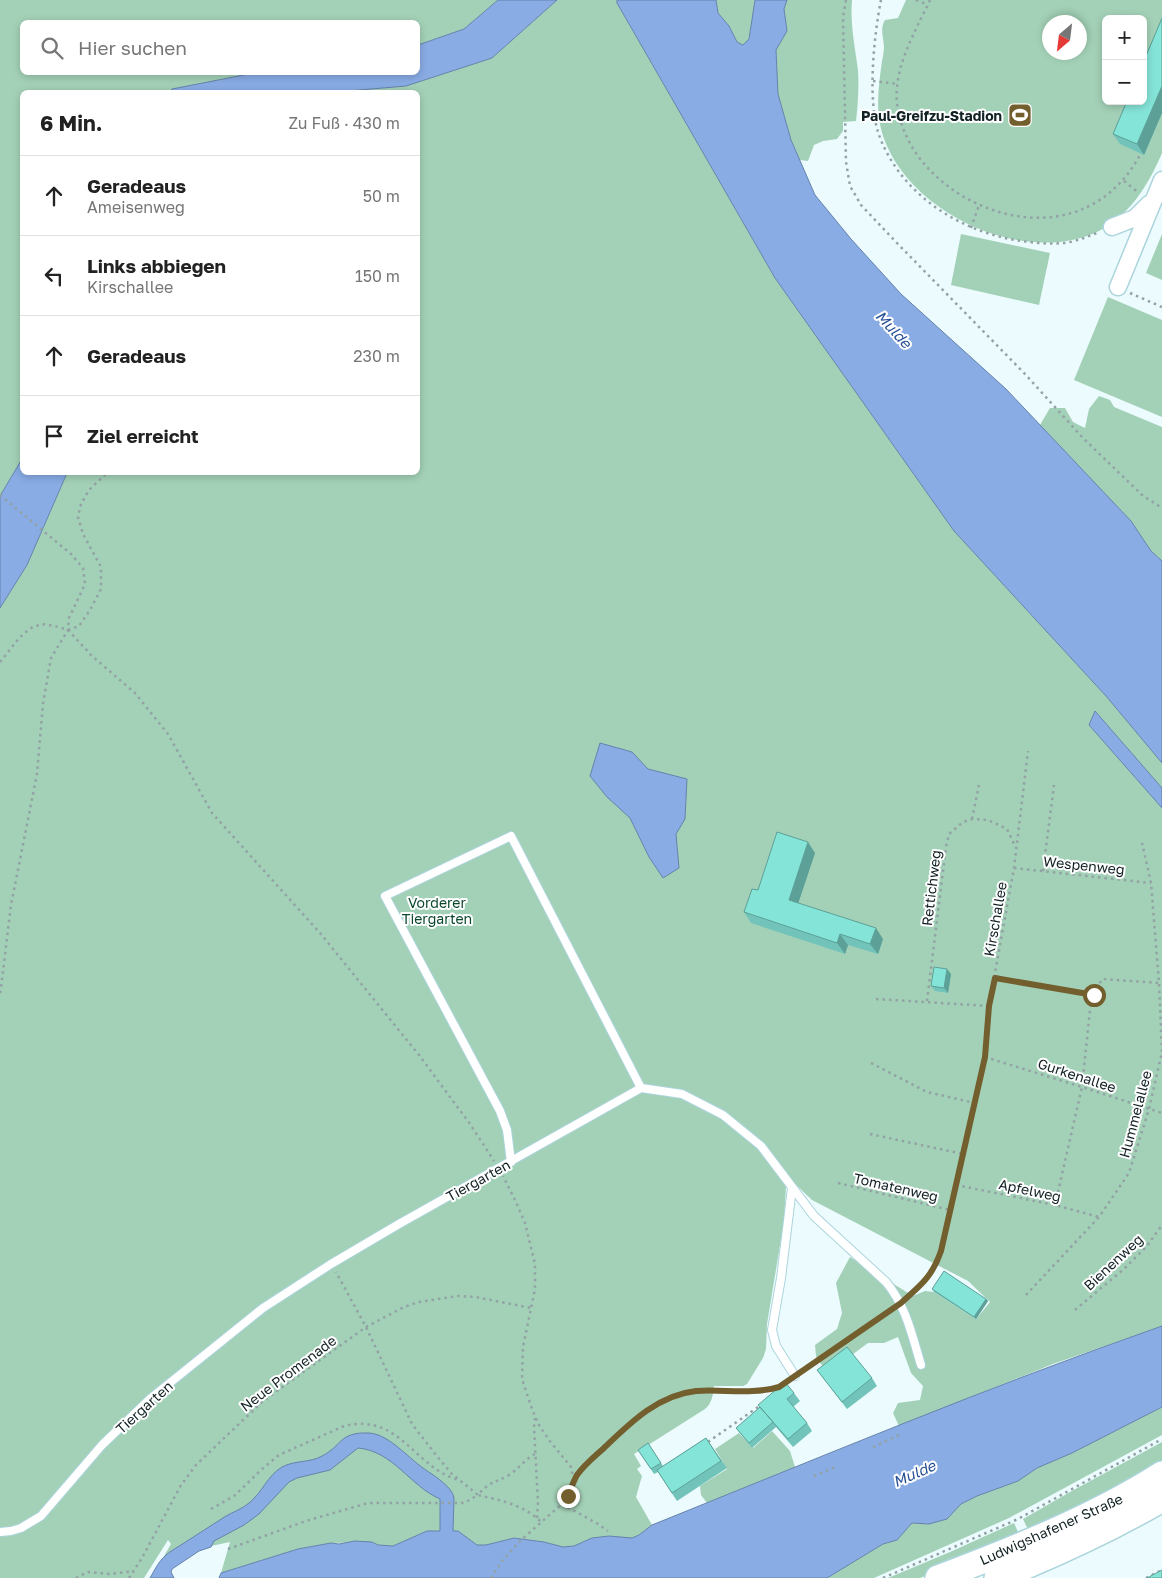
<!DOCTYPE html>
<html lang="de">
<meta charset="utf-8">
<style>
:root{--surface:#fff;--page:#f6f6f6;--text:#222;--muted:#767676;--line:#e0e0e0}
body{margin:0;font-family:"Golos Text",sans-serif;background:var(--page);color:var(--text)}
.controls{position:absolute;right:15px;top:15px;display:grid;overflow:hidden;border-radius:8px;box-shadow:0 2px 8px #0003}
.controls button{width:45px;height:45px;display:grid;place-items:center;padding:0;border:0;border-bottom:1px solid var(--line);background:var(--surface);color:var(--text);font:25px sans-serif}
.compass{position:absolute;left:1042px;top:15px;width:45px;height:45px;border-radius:50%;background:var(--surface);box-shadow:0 2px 8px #0003;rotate:208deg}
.stop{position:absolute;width:15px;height:15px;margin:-11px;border:4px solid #735e2d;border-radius:50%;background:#fff}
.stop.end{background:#735e2d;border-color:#fff;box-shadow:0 1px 5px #0008}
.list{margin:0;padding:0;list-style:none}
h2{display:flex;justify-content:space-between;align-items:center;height:65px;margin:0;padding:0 20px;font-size:21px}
h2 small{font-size:16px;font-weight:400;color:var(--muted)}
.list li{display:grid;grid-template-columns:32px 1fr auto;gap:15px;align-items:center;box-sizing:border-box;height:80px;padding:0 20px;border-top:1px solid var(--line)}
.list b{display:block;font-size:19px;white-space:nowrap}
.list p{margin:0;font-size:16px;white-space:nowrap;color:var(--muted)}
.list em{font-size:16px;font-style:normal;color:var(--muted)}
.icon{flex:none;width:28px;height:28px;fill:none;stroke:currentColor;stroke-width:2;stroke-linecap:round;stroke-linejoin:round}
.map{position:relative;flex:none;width:1162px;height:1578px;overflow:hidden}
.search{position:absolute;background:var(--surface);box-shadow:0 2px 8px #0003;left:20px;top:20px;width:400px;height:55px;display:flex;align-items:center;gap:12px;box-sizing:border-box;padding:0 18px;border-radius:8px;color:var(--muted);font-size:19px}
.panel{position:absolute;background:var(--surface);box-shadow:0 2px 8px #0003;left:20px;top:90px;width:400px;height:385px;border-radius:8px}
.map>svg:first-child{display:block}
.green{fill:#a3d1b7;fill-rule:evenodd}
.water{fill:#89ace5;stroke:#6582ab}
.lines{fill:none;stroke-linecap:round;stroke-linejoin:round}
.lane-casing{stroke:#acd4dc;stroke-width:10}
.street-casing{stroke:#acd4dc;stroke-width:19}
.primary-casing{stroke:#acd4dc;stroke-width:28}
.path{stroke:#92a2a5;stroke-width:2.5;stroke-dasharray:2.5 4;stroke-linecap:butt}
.lane{stroke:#fff;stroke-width:8}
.street{stroke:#fff;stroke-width:16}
.primary{stroke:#fff;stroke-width:25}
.wall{fill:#72c4ba}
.shaded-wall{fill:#5da097}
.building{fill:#85e4d8;stroke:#5da097}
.route{stroke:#735e2d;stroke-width:6}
.labels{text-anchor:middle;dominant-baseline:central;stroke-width:4;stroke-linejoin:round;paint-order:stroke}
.poi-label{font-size:14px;font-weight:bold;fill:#122124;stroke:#fff;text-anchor:end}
.street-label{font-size:14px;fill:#122124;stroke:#fff}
.park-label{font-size:14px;fill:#0b472e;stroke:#fff}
.water-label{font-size:15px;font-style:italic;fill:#275095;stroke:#fff}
</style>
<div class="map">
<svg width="1162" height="1578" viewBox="0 0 1162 1578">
<rect width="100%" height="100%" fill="#ebfbfe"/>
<path class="green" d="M0,0H498L464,29L418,45V22H22V72L254,73L172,89L169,92H22V459L0,496Z
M557,0H617V3L775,278L954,531L1106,696L1162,763V788L1095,711L1089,725L1162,808V1326L1053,1364L899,1426L893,1413L898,1403L920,1400L923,1386L911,1373L898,1337L884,1343H868L837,1366L823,1367L816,1356L815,1345L837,1329L842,1313L836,1283L850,1257L913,1296L925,1291L934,1292L976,1319L990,1302L968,1281L812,1200L792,1181L786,1186L784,1221L767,1324L766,1349L763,1358L747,1384L743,1386H714C713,1395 712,1403 705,1409L634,1454L641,1466L637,1469L642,1476L636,1497L652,1525L639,1535L632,1538H620L614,1536L592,1538L574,1546L563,1547L544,1542L514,1538L486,1545H477L458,1531H427L393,1546L378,1545L372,1542L331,1543L298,1549L221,1573L230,1542L164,1556L171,1544L168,1540L144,1578H0V608L27,565L67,473L418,472V92H337L406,86L492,58Z
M716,0H755L749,40L743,45L737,42L729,26L718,13Z
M787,0H852C850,24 855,47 858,70C859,87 858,105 856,121L843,122V131L837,139L823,141L814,145L808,161L800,160L791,140L778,94L776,50L787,31L784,9Z
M906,0H1162V153C1149,184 1130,215 1099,231C1027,266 918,217 887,146C874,117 878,91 882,61C883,56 884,51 884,46C883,36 880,28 885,20L898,18ZM1106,19H1143V101H1106ZM1050,22H1080V52H1050Z
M961,234L1050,253L1039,305L951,285Z
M1162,234V280L1146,273Z
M1108,297L1162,320V417L1074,380Z
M1099,396L1110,400L1114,407L1162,427V561L1151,551L1131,521L1040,425L1050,408H1065L1073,422L1085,428L1089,409Z
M1162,1407V1435L1009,1518L874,1578H827L883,1544L897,1540L912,1523L929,1524L947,1519L960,1504L977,1496L1018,1481L1037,1468L1072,1453Z
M772,1431L790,1451L795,1467L707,1503L701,1495L700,1486L727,1469L715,1449L739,1433L753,1448Z
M1162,1442V1465L1030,1534L1023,1519L1070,1492Z
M1014,1523L1018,1532L1015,1535L986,1552L920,1578H888L950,1552Z"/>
<path class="water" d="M498,0H557L492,58L406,86L337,92H169L172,89L254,73L418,72V45L464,29Z
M617,0H716L718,13L729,26L737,42L743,45L749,39L755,0H787L784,9L787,31L776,50L778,94L791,140L815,195L851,239L901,294L1006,389L1131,521L1151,551L1162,561V763L1106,696L954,531L775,278L617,3Z
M22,459V472L67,473L27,565L0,608V496Z
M1095,711L1162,788V808L1089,725Z
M600,743L632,752L648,769L687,779L685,819L676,834L679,868L663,878L649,857L630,818L607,797L590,776Z
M1162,1326V1407L1072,1453L1037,1468L1018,1481L977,1496L961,1504L947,1519L929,1524L912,1523L897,1540L883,1544L827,1578H219L221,1573L298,1549L331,1543L339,1544L355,1541L372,1542L378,1545L393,1546L427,1531H440V1499C410,1486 393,1451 358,1448L330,1470L297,1478L289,1482L259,1514L244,1525L214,1541L211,1547L199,1551L172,1569L171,1572L174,1578H150C154,1571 159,1561 165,1556C170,1551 178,1547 184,1543C198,1534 212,1525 226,1516C233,1512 242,1509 249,1503C262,1493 267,1476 282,1467C295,1460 310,1463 322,1456C342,1446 339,1432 368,1433C386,1433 405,1454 419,1465C429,1473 452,1485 454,1498L453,1531H458L477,1545H486L514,1538L544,1542L563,1547L574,1546L592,1538L609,1536L632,1538L639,1535L652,1525C821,1457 990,1386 1162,1326Z"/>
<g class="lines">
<g class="lane-casing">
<path id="lane" d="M511,1162L507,1130L500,1111L385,896L511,836L641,1088
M792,1188L781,1278L772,1330L776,1346L795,1376
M0,1532L11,1531L21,1528L41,1516L102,1445L151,1398L263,1308L331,1264L399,1224L641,1088L682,1094L723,1115L761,1146L814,1216L886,1282C906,1306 912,1335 921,1365"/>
</g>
<g class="street-casing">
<path id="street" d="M1112,227L1135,218L1149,204
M1118,287L1162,180"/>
</g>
<g class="primary-casing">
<path id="primary" d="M938,1578C1014,1549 1093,1518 1162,1474
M997,1578C1054,1555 1109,1530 1162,1499"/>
</g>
<path class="path" d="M846,0L843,17L846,162L850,186L861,205L895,241L1025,374L1082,437L1142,495L1162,508
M881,0C874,35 867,101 879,135C901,195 960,232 1021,241C1037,243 1054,245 1070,242C1080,240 1089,236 1099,232
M916,0L928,5
M930,0L925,11L923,14C910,42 894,71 897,103C905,177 994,231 1064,215C1099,207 1125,184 1141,153
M873,81L898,84
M1124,181L1139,193
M971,228L979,205
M1130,293L1162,307
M0,495L71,554L83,568L85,584L69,618L68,630L51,658L43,704L37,774L11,905L0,996
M68,630L79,626L90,610L101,589V567L83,534L78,517L81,504L89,490L108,472
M0,662L20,637L31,628L42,624L55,626L68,630L92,656L135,693L168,734L212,813L320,933L419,1055L470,1124L494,1161
M972,819L979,785
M1014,868L1151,883
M1043,871L1054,785
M995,978L1094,995
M876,999L989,1006
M927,1001L946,847L949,834L963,822L972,819L988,820L1007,829L1016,848
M985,1057L1082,1087L1162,1113
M871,1063L927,1092L975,1103
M870,1134L963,1154
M838,1183L950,1210
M956,1185L1055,1205L1099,1217
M1055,1205L1082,1087L1091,1000L1102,979L1159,983
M1026,1295L1099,1217L1129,1173L1149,1109L1162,1052L1159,983L1151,883L1142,843
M907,1298C924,1283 933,1273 941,1251L985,1057L989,1006L1014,868L1028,751
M1075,1310L1124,1269L1147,1246L1162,1225
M803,1371L893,1309
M535,1418L534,1427L538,1502L537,1518
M708,1442L761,1405
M873,1447L901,1434
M535,1454C525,1459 519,1469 509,1475C495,1483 490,1481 478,1495C499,1500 525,1505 541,1522
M814,1476L835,1467
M574,1481C586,1458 639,1412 662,1401C672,1396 684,1393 695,1391C723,1389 753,1395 780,1387
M562,1504L598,1524L608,1531
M211,1509L234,1496L262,1469L279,1455L344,1426C400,1412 415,1469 459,1480
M228,1549L306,1521L368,1503H464L478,1495L452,1474L436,1455L412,1424L366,1327L336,1272
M76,1578L88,1572L110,1574L134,1571
M129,1578L142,1558L181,1485L196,1465L263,1401L366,1327L404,1307L419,1302L458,1296L476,1297L531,1308
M491,1578L502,1561L521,1540L562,1504L568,1496L574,1482L571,1467L549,1440L539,1425L532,1409L522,1379L523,1347L535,1289V1264L525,1223L515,1200L503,1176
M883,1578L1018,1519L1162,1439
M1146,1578L1162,1570"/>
<use href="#lane" class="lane"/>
<use href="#street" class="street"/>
<use href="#primary" class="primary"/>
</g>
<path class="wall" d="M1162,18V113L1144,155L1120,144L1113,134Z
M815,853L798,903L883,939L878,954L848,945L845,954L751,923L744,912L758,890Z
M951,974L948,993L935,991L931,986Z
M932,1289L986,1299L988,1301L976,1319L934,1292Z
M817,1370L872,1378L877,1386L847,1409Z
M794,1393L800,1401L793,1407L807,1423L812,1431L793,1447L776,1427L752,1448L736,1428Z
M706,1438L727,1468L677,1501L658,1472L654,1474L638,1450L648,1443L663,1466Z"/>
<path class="shaded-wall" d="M1162,86V113L1144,155L1137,144Z
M808,842L815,853L796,910L789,900Z
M876,928L883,939L878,954L870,944Z
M840,934L848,945L845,954L837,943Z
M947,969L951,974L948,993L944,988Z
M986,1299L988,1301L976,1319L974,1317Z"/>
<path class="building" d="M1162,18V86L1137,144L1113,134L1127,101H1143V63Z
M777,832L808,842L789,900L876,928L870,944L840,934L837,943L744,912L752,889L758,890Z
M934,967L947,969L944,988L931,986Z
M944,1271L986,1299L974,1317L932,1289Z
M847,1347L872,1378L842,1402L817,1370Z
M785,1382L794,1393L787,1399L807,1423L788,1439L758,1405Z
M760,1407L773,1422L749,1443L736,1428Z
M706,1438L721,1461L672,1493L657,1470Z
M648,1443L661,1463L651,1469L638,1450Z
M1162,1570V1578H1147Z"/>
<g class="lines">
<path class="route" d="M568,1496C571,1489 573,1482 577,1475C584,1465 595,1456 604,1448C630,1423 658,1395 696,1391C723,1389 752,1395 779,1387L901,1303C921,1285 932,1277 941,1251L985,1057L989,1006L995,978L1094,995"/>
</g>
<defs>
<g id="stadium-square" transform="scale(1.25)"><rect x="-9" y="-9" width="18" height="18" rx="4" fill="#735e2d" stroke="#fff"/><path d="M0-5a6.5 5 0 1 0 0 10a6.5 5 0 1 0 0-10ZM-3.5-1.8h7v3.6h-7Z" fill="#fff"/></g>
</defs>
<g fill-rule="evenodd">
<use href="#stadium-square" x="1020" y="115"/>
</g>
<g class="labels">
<g class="poi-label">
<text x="1002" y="115">Paul-Greifzu-Stadion</text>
</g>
<g class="street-label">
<text transform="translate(1084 865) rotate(6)">Wespenweg</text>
<text transform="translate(931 888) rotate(-83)">Rettichweg</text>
<text transform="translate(995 919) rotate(-80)">Kirschallee</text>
<text transform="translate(1077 1075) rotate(18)">Gurkenallee</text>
<text transform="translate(1135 1114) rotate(-75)">Hummelallee</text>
<text transform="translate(478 1180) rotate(-29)">Tiergarten</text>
<text transform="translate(896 1187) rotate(13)">Tomatenweg</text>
<text transform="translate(1030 1190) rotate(12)">Apfelweg</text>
<text transform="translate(1113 1262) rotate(-43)">Bienenweg</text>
<text transform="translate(288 1373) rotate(-37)">Neue Promenade</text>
<text transform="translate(144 1407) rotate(-42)">Tiergarten</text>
<text transform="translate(1051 1529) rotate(-24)">Ludwigshafener Straße</text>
</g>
<g class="park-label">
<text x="437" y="902">Vorderer<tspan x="437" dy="16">Tiergarten</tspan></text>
</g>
<g class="water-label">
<text transform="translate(894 329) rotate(47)">Mulde</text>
<text transform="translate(914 1473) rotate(-24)">Mulde</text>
</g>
</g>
</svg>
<div class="controls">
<button>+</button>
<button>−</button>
</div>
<svg class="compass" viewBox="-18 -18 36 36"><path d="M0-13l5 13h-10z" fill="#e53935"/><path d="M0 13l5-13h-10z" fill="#767676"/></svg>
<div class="stop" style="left:1094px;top:995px"></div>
<div class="stop end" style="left:568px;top:1496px"></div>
<div class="search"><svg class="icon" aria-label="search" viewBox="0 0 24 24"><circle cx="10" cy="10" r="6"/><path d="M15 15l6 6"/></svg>Hier suchen</div>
<section class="panel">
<h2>6 Min.<small>Zu Fuß · 430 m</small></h2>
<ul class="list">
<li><svg class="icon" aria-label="ahead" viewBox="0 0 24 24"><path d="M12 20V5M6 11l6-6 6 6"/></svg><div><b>Geradeaus</b><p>Ameisenweg</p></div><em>50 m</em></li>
<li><svg class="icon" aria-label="left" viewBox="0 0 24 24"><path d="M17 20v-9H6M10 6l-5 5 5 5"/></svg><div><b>Links abbiegen</b><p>Kirschallee</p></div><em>150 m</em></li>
<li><svg class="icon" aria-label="ahead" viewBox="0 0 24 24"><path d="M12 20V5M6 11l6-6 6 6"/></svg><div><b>Geradeaus</b></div><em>230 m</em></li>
<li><svg class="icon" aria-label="arrive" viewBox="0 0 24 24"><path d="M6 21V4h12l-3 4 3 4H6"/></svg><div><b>Ziel erreicht</b></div></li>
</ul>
</section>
</div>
